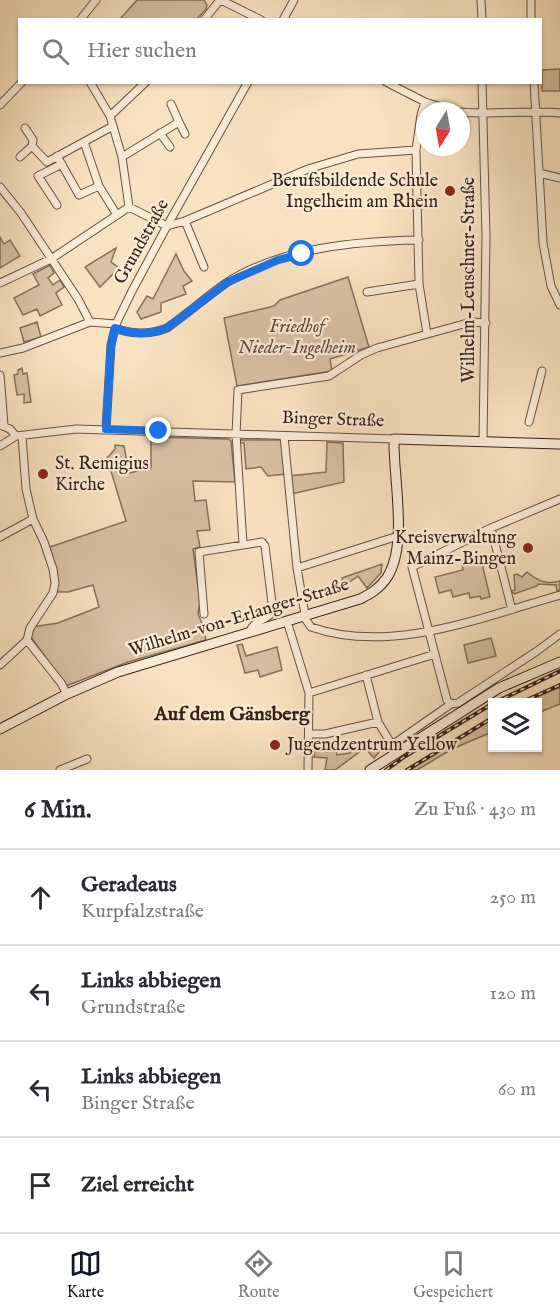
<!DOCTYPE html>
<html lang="de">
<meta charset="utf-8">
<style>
:root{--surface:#fff;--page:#f7f7f7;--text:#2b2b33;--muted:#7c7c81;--line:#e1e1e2;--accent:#111827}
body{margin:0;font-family:"IM FELL English",serif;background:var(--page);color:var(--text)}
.controls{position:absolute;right:18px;bottom:18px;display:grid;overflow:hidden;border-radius:0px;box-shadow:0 2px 4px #0004}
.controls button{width:54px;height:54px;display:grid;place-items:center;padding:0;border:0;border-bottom:2px solid var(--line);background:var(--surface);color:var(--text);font:30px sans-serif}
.compass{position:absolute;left:416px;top:102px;width:54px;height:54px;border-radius:50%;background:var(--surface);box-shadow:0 2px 4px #0004;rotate:191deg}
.stop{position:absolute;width:18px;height:18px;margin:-14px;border:4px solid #1a73e8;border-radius:50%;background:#fff}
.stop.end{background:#1a73e8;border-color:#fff;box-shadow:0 2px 6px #0008}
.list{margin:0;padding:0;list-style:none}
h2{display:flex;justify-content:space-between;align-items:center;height:78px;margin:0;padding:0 24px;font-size:26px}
h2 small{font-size:20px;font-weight:400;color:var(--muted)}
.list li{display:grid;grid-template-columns:39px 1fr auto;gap:18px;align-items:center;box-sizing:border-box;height:96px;padding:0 24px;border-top:2px solid var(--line)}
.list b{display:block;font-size:22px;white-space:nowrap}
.list p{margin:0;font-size:20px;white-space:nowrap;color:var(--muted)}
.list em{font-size:20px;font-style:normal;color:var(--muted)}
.icon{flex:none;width:33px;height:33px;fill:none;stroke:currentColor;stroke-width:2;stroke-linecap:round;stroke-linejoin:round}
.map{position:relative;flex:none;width:560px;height:770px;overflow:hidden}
.search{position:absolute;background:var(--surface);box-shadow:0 2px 4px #0004;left:18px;right:18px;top:18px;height:66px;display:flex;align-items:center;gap:15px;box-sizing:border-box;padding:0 21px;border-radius:0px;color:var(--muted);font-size:22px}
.sheet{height:462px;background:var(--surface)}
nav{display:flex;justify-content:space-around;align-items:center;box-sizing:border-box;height:84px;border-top:2px solid var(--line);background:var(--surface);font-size:16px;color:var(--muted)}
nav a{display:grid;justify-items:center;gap:3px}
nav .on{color:var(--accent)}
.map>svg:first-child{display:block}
.green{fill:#d8c1a4;stroke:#87715d;stroke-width:1.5}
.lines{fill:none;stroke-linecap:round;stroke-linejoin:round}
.street-casing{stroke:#675141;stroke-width:9}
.secondary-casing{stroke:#362116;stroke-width:11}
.street{stroke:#fbecd7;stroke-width:7}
.secondary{stroke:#fbecd7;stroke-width:9}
.rail-casing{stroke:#362116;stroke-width:4}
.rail{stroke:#fbecd7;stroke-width:1.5;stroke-dasharray:4.5;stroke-linecap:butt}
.route{stroke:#1a73e8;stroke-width:8}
.poi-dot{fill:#8f2418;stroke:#fbecd7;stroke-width:2}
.labels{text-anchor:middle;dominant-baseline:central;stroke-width:4.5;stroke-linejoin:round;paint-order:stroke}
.poi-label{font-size:18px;fill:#362116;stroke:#fbecd7;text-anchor:end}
.street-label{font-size:18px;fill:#362116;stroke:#fbecd7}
.park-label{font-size:18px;font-style:italic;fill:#5e493a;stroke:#fbecd7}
.neighbourhood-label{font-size:20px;font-weight:bold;fill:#362116;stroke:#fbecd7}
</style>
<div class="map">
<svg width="560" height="770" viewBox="0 0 560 770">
<rect width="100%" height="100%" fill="#f9e2c1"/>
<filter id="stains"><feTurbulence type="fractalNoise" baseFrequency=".00333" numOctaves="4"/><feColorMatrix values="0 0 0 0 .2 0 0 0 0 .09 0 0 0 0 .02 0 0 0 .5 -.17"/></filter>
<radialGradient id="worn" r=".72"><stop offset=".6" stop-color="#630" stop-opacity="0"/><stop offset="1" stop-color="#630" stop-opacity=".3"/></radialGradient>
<path class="green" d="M137,0H204L207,5L206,9L197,19H120Z
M560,69V91H542V70Z
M0,237L4,244L10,240L20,256L0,268Z
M116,248L111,262L119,268L100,287L85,267Z
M176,254L184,271L192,281L183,286L186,294L161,303V312L141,319L137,312L147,296L153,299Z
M50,265L54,273L48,278L53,285L60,280L64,287L56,293L62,305L40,316L37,309L23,315L14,298L39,285L33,274Z
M348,277L369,347L330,359L332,371L237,386L224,318L274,306L280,300Z
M37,322L41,337L24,342L20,328Z
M22,368L23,374L27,373L31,402L24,403V394L17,395L14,375L18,374V370Z
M151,437L228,439L231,441L235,482L193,481L195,501L206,500L210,530L197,531L200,547L193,549L200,602L198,614L203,626L206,640L128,662L66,686L31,637L33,627L58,623L99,607L93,585L68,592H54L56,573L50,547L126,521L111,471L101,465L115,449V445L124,446L129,473L151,468Z
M241,440H280L282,443L285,474L268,476L261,467L246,469L244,443H239Z
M327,442L343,443L344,482L291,494L289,476L326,472Z
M480,555L490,597L481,599L480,596L470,598L469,593L453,597L451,590L439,593L435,577L463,570L461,559Z
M382,564L381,573L367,588L358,576L344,586L342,578Z
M527,572C538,581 547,585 560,581V590L557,591L556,585L538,584L537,586L514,594L511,591L515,590L514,575L517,574L522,577Z
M491,638L496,656L468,663L464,645Z
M242,644L246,656L277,647L282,670L260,677L258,670L245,673L237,645Z
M560,687V704L538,713V702H525Z
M492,719V732L452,749L417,770H409Z
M368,741L379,752L374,758L365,748L335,770H325L327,758L314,757L315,749L328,752L329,744H335L337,755L350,753L352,746Z"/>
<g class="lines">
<g class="street-casing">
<path id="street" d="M221,0L261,20
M481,0L482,20
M531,0V20
M80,20L96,0
M204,20L220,0
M283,20L294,0
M90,82L110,116L122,157L129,207
M386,82L425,102L454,111
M482,82L486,236L483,442
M534,82L543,243L551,286L560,305
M425,102L421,115L416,150L419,284L427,334
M0,105L22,82
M461,112C494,115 527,110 560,113
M110,116L146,82
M179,122L185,134
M25,128L33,140L32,146
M160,133L170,147
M57,156L79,195L99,186L84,142
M20,157L32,146L47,162L113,126
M122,157L179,122L171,104
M539,173L560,178
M99,186L117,215
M0,187L21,213L78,299L90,322L116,324
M57,205L38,176L62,164
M185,221L204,267
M0,283L51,259L129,207L167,226L185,221L308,169L358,154L416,150
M367,292L419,284
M115,328C133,335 149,335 167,328C187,314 206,297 226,283C280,248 356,241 419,240
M0,353L23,348L90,322
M0,375L4,425
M529,422L542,371
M0,425L10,429L16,436
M106,429L111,345L116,324L132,291L167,226L248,82
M284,436L297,568L306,620L311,627C391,655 482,617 560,595
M0,446L16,436L76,429L394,439
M491,528L512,610
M0,537L33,519
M243,544L236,434L238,390L329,376L361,355L377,348L471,322L486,323
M297,568L398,536
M204,614L199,552L262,542L265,546L273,611C268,620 255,620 251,629L253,632
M287,621L309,693L308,770
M27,640L61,683L67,694
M0,665L27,640L30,628L53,593L55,583L53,569L44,542L33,519L26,489L22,436
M366,675L378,722L392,745L451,704L458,703L537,651L560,634
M309,693L435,654
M451,704L447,700L412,567L491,528L560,499
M309,734H325L378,722
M60,770L87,759"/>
</g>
<g class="secondary-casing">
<path id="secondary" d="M0,729L67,694L118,672L360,599C370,594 379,589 386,579C409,546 393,479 394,439L560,444
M370,770L499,688L560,662"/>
</g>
<use href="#street" class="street"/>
<use href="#secondary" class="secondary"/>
<g class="rail-casing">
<path id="rail" d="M496,702L560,671
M522,702L560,685
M386,770L404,757L492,704
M407,770L492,718"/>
</g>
<use href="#rail" class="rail"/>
</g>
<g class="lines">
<path class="route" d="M159,431L106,429L111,345L115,328C133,335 149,335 167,328L228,282L278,260L302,254"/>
</g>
<g class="poi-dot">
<circle cx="450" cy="191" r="6"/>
<circle cx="43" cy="474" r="6"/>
<circle cx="528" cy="548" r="6"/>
<circle cx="275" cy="745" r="6"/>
</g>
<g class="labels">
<g class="poi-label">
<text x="438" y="181">Berufsbildende Schule<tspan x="438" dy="21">Ingelheim am Rhein</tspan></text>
<text x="55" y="464" text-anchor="start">St. Remigius<tspan x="55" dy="21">Kirche</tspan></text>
<text x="516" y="538">Kreisverwaltung<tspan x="516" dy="21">Mainz-Bingen</tspan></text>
<text x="287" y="745" text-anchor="start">Jugendzentrum Yellow</text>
</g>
<g class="street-label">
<text transform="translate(142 242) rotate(-61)">Grundstraße</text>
<text transform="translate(469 280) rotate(-90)">Wilhelm-Leuschner-Straße</text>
<text transform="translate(333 420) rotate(2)">Binger Straße</text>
<text transform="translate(239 618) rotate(-17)">Wilhelm-von-Erlanger-Straße</text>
</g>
<g class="park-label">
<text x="297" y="327">Friedhof<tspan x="297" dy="21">Nieder-Ingelheim</tspan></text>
</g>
<g class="neighbourhood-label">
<text x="232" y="714">Auf dem Gänsberg</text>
</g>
</g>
<rect width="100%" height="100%" filter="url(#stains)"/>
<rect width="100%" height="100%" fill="url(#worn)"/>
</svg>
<div class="controls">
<button><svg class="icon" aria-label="layers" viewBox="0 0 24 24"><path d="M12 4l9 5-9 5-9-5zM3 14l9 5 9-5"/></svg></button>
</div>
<svg class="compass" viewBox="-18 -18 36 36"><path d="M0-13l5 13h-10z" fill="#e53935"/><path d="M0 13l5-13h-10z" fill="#7c7c81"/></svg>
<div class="stop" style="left:302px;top:254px"></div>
<div class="stop end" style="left:159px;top:431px"></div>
<div class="search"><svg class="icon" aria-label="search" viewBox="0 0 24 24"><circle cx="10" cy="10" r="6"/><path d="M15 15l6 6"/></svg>Hier suchen</div>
</div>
<section class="sheet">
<h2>6 Min.<small>Zu Fuß · 430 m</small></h2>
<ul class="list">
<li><svg class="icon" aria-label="ahead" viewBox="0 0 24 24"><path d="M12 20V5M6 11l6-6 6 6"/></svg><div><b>Geradeaus</b><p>Kurpfalzstraße</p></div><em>250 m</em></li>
<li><svg class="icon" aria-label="left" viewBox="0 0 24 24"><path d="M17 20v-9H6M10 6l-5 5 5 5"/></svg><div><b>Links abbiegen</b><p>Grundstraße</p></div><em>120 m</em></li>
<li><svg class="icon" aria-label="left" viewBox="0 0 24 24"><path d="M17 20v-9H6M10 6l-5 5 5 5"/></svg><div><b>Links abbiegen</b><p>Binger Straße</p></div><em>60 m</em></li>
<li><svg class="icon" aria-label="arrive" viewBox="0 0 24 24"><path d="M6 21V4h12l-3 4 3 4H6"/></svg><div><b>Ziel erreicht</b></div></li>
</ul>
</section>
<nav>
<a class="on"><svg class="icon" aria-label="map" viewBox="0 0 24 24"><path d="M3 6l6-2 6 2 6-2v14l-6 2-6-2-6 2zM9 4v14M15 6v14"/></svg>Karte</a>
<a><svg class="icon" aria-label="directions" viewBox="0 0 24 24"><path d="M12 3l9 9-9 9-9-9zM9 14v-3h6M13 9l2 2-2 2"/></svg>Route</a>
<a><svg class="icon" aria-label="saved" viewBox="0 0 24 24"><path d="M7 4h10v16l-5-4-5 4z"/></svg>Gespeichert</a>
</nav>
